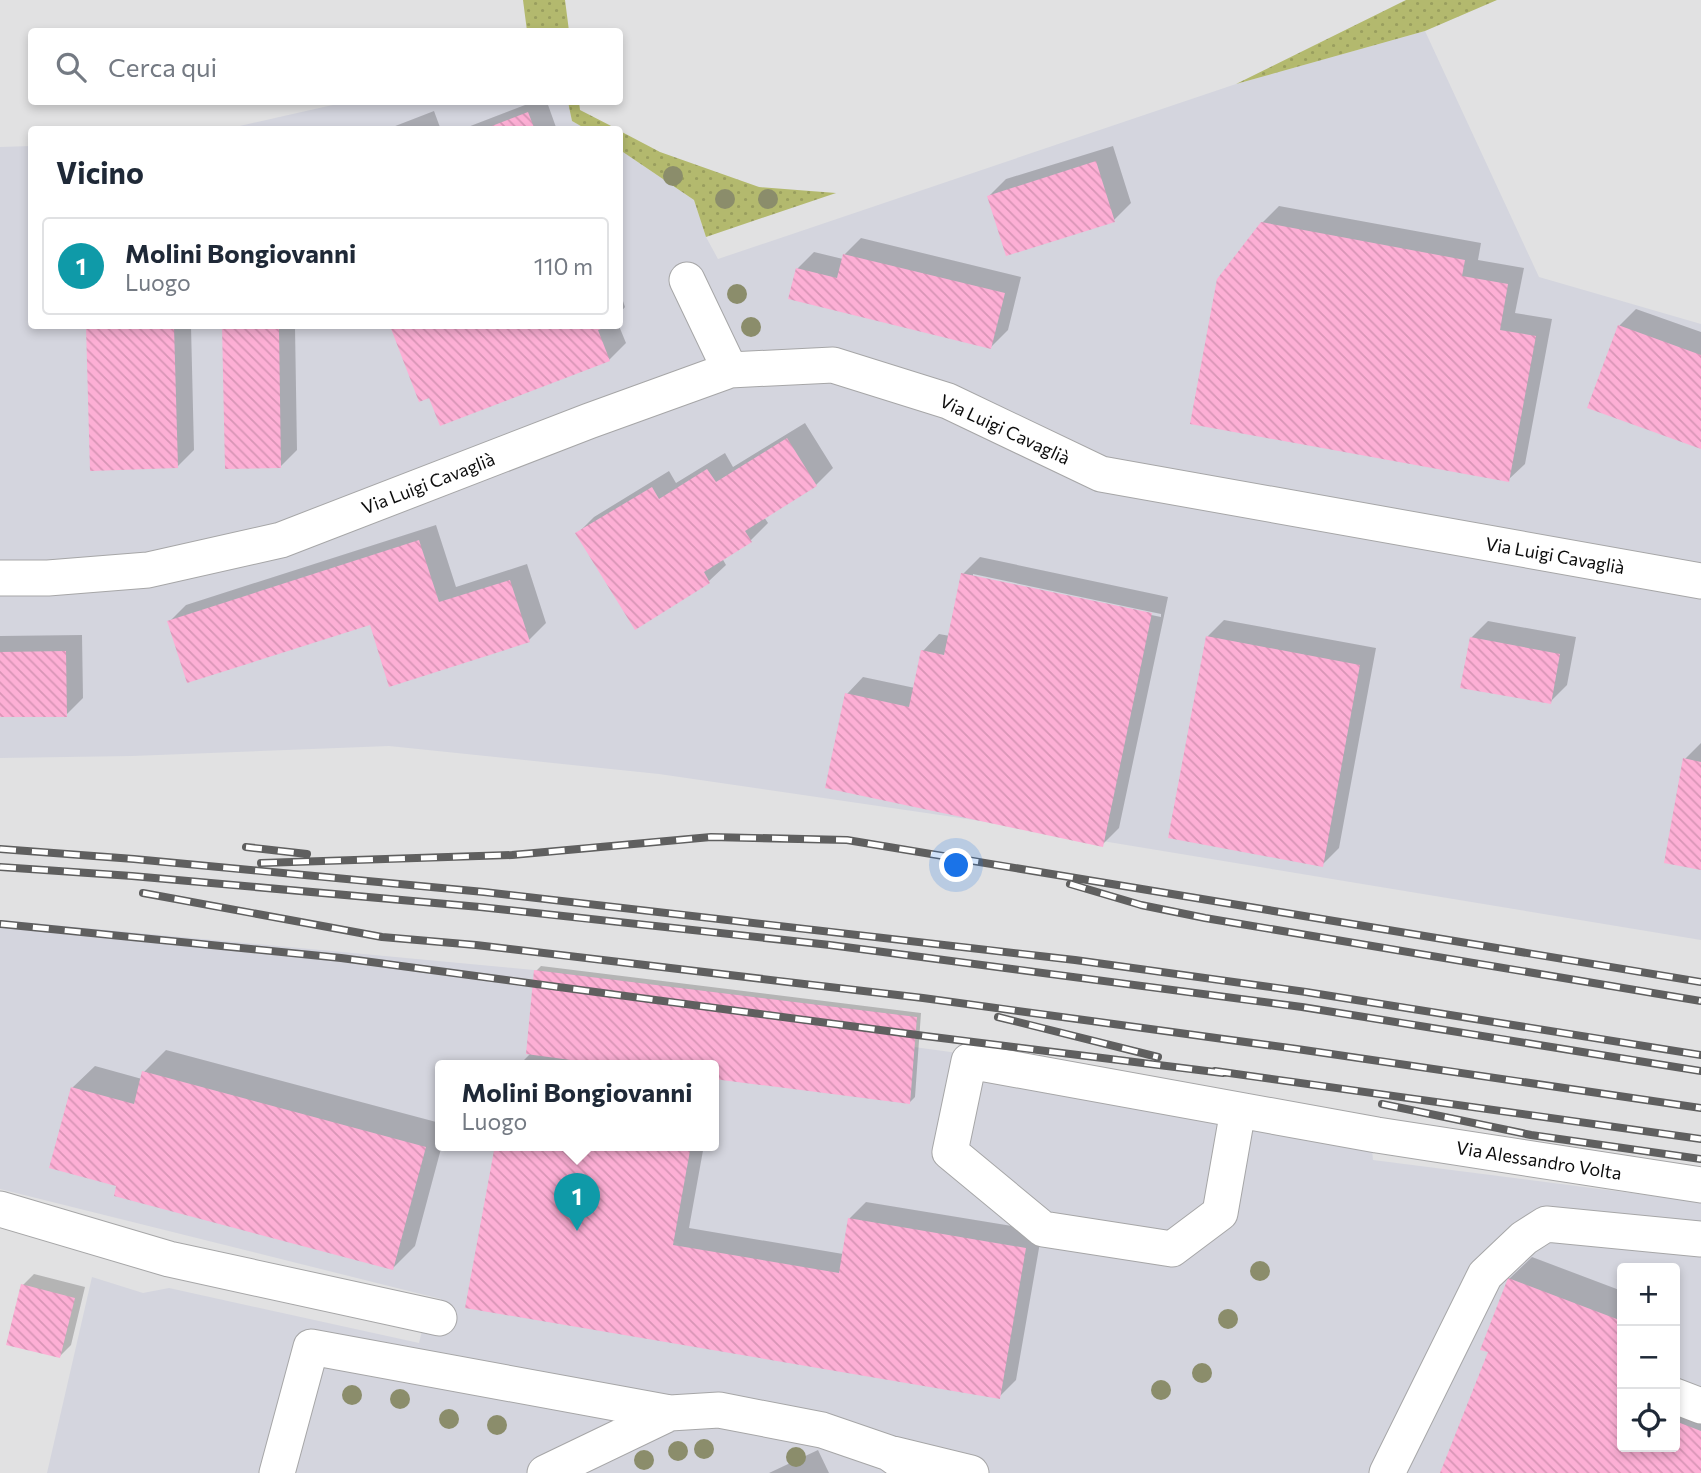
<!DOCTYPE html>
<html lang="it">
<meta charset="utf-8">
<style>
:root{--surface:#fff;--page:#f2f2f3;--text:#1f2937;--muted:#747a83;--line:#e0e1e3;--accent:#ea580c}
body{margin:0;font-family:Commissioner,sans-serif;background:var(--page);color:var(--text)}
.controls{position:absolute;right:21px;bottom:21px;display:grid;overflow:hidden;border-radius:7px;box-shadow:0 4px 10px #0003}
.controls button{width:63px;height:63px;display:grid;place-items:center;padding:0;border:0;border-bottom:2px solid var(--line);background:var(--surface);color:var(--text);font:35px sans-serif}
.you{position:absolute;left:957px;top:866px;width:24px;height:24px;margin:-18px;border:5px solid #fff;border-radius:50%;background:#1a73e8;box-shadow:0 0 0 10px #1a73e833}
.badge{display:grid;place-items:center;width:46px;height:46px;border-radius:50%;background:var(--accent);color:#fff;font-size:23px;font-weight:700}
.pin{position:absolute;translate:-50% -58px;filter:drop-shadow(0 2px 4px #0008)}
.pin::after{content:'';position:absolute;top:37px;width:24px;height:21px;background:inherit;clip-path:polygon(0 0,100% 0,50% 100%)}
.popup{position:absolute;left:435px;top:1060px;width:284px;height:91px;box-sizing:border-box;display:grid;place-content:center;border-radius:7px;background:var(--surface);filter:drop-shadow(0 2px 5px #0005);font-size:23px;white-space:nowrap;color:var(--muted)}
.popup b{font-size:26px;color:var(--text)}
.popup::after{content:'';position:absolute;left:50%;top:100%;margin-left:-14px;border:14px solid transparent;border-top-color:var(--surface)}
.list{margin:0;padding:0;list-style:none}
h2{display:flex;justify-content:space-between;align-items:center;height:91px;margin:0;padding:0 28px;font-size:30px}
h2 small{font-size:23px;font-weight:400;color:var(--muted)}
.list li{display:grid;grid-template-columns:46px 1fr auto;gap:21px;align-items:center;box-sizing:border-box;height:98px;margin:0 14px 14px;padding:0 14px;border:2px solid var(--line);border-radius:7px}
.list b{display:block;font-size:26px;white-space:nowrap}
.list p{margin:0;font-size:23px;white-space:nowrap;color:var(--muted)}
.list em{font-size:23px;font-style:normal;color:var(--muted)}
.icon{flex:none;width:38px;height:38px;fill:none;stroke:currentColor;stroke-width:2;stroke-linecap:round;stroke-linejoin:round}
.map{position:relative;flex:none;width:1701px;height:1473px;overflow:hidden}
.search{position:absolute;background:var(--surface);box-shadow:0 4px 10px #0003;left:28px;top:28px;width:595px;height:77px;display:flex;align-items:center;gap:18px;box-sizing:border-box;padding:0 24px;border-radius:7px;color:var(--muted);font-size:26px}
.panel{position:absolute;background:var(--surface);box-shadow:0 4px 10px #0003;left:28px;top:126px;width:595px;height:203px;border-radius:7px}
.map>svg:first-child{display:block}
.built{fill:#d4d5de;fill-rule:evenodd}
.grass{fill:url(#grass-dots)}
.shadow{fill:#0003;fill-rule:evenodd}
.building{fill:url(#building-back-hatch)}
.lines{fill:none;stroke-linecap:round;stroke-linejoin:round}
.minor-casing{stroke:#a6a6a7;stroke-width:37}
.minor{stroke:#fff;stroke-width:35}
.rail-casing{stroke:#5f5f5f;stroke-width:8}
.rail{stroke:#fff;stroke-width:5;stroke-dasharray:16;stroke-linecap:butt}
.tree{fill:#8b8d6b}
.labels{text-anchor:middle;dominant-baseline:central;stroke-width:7;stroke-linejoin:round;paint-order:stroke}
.street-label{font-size:18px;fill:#0c0c0c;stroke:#fff}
</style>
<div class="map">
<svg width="1701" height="1473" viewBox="0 0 1701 1473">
<defs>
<pattern id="grass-dots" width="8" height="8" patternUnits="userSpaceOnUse" patternTransform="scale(1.75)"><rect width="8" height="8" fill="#b3b96e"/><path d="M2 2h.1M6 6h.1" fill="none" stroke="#999e5e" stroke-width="1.8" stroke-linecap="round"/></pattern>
<pattern id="building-back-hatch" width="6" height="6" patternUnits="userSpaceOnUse" patternTransform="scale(1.75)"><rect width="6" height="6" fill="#fdafd5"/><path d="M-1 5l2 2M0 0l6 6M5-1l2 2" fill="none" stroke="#d895b6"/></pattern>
</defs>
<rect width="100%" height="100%" fill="#e1e1e2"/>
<path class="built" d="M1425,31L1539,277L1701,324V940L981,821L659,774L389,746L132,756L0,758V147L31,146L32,326H620V150L694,200L706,237L718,259L1236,84Z
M346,102H568L572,121L586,129L222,130Z
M0,920L534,970L917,1017L914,1047L1125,1076L1369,1118L1373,1160L1701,1202V1473H47L92,1277L143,1293L169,1288L419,1343L423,1327L436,1329L441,1299L0,1189ZM440,1065H714V1145H440ZM1622,1268H1675V1447H1622Z"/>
<path class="grass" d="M523,0H565L569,31H527Z
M1406,0H1497L1425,31L1236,84Z
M568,102H579L580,110L617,129H586L572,121Z
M620,131L660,152L759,187L836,193L706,237L694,200L620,150Z"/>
<path class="shadow" d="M533,102H547L557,130H460Z
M434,111L441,130H385Z
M1113,146L1131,203L1114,220L989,196L1006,179Z
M1279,206L1481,243L1478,260L1524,268L1515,313L1552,319L1525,464L1508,480L1262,223Z
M861,238L1021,277L1008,330L991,347L797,269L814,252L843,259L844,255Z
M620,292L625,307L620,313Z
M1636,309L1701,332V447L1619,326Z
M87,326H191L194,450L177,467L91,469Z
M224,326H300L295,327L297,450L280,467L227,468Z
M392,326H619L626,343L609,360L420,400Z
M805,423L833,468L816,485L764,517L768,523L751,540L722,558L726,565L709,581L635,627L578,533L594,517L669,471L676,483L725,453L733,467Z
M436,525L456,587L527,564L546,623L529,640L371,622H169L186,605Z
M980,557L1168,597L1119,828L1102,845L847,694L863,677L915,688L923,651L939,634L950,636L963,574ZM973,574L1161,614V617L973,578Z
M1224,620L1376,648L1339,848L1322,865L1207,637Z
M1488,621L1576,637L1567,685L1550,702L1471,638Z
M82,635L83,698L66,715H0V636Z
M1701,743V868L1685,759Z
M541,966L921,1013L915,1097L910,1102L715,1077L714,1088V1065H519L531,1053L536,971Z
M166,1050L440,1123L442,1145L415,1246L393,1268L118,1184L72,1088L95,1066L142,1079L144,1072Z
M497,1145H704L689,1228L843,1254L850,1218L866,1202L1042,1231L1016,1380L999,1397L467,1307Z
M1532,1257L1622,1291V1447H1675V1390L1701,1401V1473H1442L1491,1351L1509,1279Z
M34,1274L85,1287L71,1345L60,1356L23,1285Z
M818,1450L829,1473H769Z"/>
<path class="building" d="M528,112L535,130H484V129Z
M1096,161L1115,222L1006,256L987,196Z
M1261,222L1465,260L1462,276L1508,284L1500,330L1536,336L1509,482L1190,424L1217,279Z
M843,254L1005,293L991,349L788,299L796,268L837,278Z
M1618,325L1701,355V449L1587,408Z
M86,326H174L178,468L90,471Z
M222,326H300V328L279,329L281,468L225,469Z
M390,326H610L598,330L610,361L440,426L429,398L419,402Z
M787,438L817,486L745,531L752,542L704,572L710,583L635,630L575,533L652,487L659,499L707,469L716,482Z
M419,540L439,602L510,580L530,642L389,687L370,625L187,683L167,621Z
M961,573L1152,613L1103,847L825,788L845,693L909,707L921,650L944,655Z
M1206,636L1360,665L1323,867L1168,838Z
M1470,637L1560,654L1551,704L1460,688Z
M66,651L67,717H0V652Z
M1683,758L1701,762V870L1664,863Z
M534,970L917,1017L910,1104L714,1079V1065H608L526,1054Z
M142,1071L426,1147L393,1270L114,1196L116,1186L49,1168L71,1087L134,1104Z
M495,1145H691L673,1245L839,1273L848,1218L1026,1248L1000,1399L465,1308Z
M1508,1278L1622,1321V1447H1675V1421L1701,1431V1473H1440L1488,1352L1480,1350Z
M21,1284L75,1298L60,1358L6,1345Z"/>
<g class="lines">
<g class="minor-casing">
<path id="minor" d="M687,280L730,370
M0,578H48L148,570L281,540L589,421L730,370L833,365L948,401L1101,474L1701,581
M1238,1110L1220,1213L1172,1249L1043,1229L950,1152L969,1061L1377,1135L1701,1185
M0,1209L169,1259L439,1318
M1675,1396L1701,1406
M893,1454L971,1473
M277,1473L311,1347L670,1413
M545,1473L670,1413L719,1410L822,1430L889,1453L917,1473
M1387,1473L1485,1275L1524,1238L1546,1224L1701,1239"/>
</g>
<use href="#minor" class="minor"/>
<g class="rail-casing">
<path id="rail" d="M246,847L307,854
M0,849L134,859L484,892L1075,960L1306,992L1701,1055
M261,863L512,855L711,837L847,840L1701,982
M0,867L132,876L480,907L830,945L1302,1007L1701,1071
M1070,884L1141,905L1205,918L1701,1001
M143,893L382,937L476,945L923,998L1297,1049L1701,1108
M1,924L341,958L925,1036L1223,1073
M998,1017L1158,1057
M1215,1071L1701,1139
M1382,1104L1531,1135L1701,1159"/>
</g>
<use href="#rail" class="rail"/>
</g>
<g class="tree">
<circle cx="673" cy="176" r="10"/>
<circle cx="725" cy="199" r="10"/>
<circle cx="768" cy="199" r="10"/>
<circle cx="737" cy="294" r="10"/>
<circle cx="751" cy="327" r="10"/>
<circle cx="1260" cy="1271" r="10"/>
<circle cx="1228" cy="1319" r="10"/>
<circle cx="1202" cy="1373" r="10"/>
<circle cx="1161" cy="1390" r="10"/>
<circle cx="352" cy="1395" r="10"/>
<circle cx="400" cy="1399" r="10"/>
<circle cx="449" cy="1419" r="10"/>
<circle cx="497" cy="1425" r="10"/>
<circle cx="704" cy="1449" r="10"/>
<circle cx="678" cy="1451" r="10"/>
<circle cx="796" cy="1457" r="10"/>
<circle cx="644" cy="1460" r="10"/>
</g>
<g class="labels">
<g class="street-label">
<text transform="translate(1005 429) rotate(25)">Via Luigi Cavaglià</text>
<text transform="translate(428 483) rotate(-21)">Via Luigi Cavaglià</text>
<text transform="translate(1555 555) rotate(10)">Via Luigi Cavaglià</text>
<text transform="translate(1539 1160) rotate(9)">Via Alessandro Volta</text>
</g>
</g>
</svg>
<div class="controls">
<button>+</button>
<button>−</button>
<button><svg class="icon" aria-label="locate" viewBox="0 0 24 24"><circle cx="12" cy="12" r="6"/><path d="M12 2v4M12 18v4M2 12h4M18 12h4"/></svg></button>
</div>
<div class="you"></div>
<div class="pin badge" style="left:577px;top:1231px;background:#0f9aa8">1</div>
<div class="popup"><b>Molini Bongiovanni</b>Luogo</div>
<div class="search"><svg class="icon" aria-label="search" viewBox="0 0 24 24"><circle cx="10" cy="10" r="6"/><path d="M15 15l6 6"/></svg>Cerca qui</div>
<section class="panel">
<h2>Vicino<small></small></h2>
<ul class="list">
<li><span class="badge" style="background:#0f9aa8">1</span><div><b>Molini Bongiovanni</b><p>Luogo</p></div><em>110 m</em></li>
</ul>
</section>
</div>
